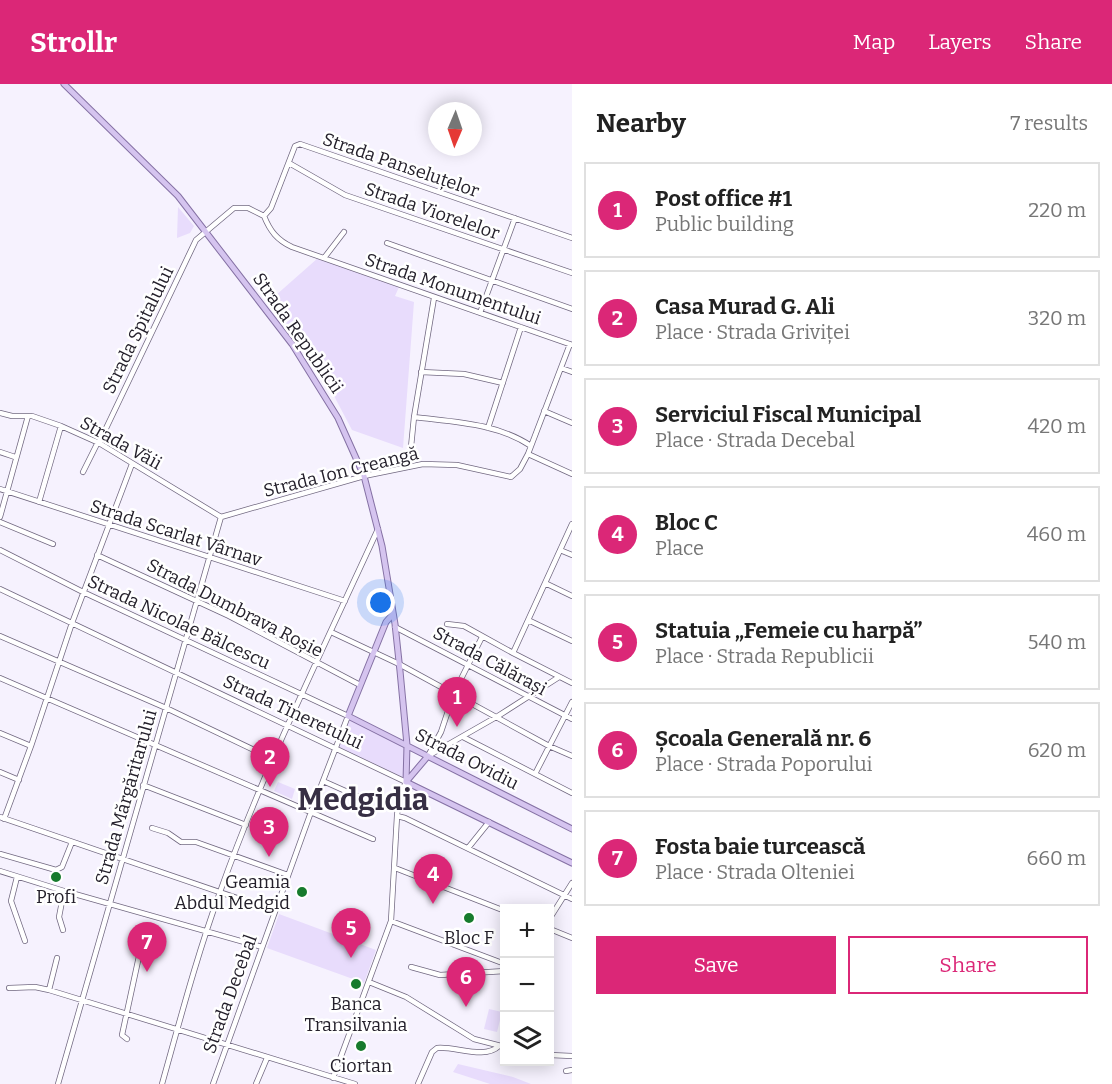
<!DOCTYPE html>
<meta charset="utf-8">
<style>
:root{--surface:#fff;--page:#f2f2f2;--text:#222;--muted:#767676;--line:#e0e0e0;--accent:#db2777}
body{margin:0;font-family:Bitter,serif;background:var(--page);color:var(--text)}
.controls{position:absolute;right:18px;bottom:18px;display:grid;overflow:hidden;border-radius:0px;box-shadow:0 3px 15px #0003}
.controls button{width:54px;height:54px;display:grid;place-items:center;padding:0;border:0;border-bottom:2px solid var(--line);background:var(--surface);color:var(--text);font:30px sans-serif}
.compass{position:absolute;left:428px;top:18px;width:54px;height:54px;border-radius:50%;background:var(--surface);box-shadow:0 3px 15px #0003;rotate:182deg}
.you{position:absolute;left:381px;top:519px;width:21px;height:21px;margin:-15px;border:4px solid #fff;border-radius:50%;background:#1a73e8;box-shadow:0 0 0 9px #1a73e833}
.badge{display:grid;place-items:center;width:39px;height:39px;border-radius:50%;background:var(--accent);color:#fff;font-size:20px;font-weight:700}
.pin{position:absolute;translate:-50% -50px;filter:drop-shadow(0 2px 3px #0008)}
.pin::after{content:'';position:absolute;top:32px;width:21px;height:18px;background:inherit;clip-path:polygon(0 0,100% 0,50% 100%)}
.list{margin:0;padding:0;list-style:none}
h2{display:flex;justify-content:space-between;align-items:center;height:78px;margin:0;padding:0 24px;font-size:26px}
h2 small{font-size:20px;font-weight:400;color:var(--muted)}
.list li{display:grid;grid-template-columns:39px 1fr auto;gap:18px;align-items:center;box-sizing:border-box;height:96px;margin:0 12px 12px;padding:0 12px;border:2px solid var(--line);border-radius:0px}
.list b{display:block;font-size:22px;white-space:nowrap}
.list p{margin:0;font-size:20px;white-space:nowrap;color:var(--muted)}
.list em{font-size:20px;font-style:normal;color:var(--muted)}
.actions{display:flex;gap:12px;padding:18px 24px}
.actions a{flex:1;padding:14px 0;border:2px solid var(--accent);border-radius:0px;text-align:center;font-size:21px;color:var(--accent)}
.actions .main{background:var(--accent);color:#fff}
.icon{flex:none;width:33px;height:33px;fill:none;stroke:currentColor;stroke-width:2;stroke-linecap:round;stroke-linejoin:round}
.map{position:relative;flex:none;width:572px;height:1000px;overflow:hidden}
header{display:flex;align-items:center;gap:36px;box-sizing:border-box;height:84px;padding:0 30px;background:var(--accent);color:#fff}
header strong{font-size:28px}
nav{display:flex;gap:33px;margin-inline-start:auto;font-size:21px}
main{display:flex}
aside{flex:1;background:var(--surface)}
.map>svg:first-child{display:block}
.green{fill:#e8dcfc}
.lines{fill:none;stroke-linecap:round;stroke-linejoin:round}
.minor-casing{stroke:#716880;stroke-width:6}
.major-casing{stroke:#8571a4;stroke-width:7}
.minor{stroke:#fff;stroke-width:4.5}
.major{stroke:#d5c4ef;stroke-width:5}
.poi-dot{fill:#177b2d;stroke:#fff;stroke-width:2}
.labels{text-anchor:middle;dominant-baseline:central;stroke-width:5;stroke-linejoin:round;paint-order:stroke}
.street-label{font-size:18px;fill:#24202b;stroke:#fff}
.poi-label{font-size:18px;fill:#24202b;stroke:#fff}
.town-label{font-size:30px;font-weight:bold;fill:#372f44;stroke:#fff}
</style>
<header>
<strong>Strollr</strong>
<nav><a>Map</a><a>Layers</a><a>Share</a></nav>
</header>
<main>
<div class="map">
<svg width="572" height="1000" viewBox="0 0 572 1000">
<rect width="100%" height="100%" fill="#f6f2fe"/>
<path class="green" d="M178,123L194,142L190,149L177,154Z
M318,174L399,203L395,212L414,218L403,364L352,346L314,274L267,219Z
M348,632L407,661L406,698L335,665Z
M278,698L295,705L292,715L274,707Z
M279,830L376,866L364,899L267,864Z
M489,925L502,928L497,948L484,945Z
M458,980L513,993L531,1000H490L453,988Z"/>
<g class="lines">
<g class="minor-casing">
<path id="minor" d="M289,79L345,111L572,189
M264,132L271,124L295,62L300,60L572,154
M264,132C270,147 277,156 292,163L572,261
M387,159L572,225
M324,174L344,148
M480,229L515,134
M561,284L572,288
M421,288L464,290L503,299
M544,327L572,339
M0,329L12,332H32L61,342L99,359L221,433
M414,333C453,338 497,339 531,362
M488,344L521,243
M99,359L196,156L234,124H248L264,132
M0,368L15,373
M528,370L572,390
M409,383L414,333L434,214
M83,388L98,358
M0,405L345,517
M39,418L61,342
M0,433L28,332
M221,433L364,392L423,380L457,381L511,393L520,385L528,370L570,260
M0,438L53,460
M0,466L83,508L348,632L311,728L213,1000
M560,466L572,471
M97,471L229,532L360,601
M545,499L572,512
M0,505L406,698L399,713L397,732L391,837L333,994
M528,536L572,557
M447,540L464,542L513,569L572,599
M395,543L572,635
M331,548L399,580L549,662L572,672
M0,552L166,624L273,675
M513,569L572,440
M0,594L373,755
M0,649L31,662
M463,653L572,709
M429,670L441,648L454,609L482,553
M428,672L498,632L559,593
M0,688L19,696
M535,690L572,618
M323,697L359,713
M143,701L246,741
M397,732L405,734L572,815
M0,733L275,827
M4,735L31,662L72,539L132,380
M152,744L168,749L181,758H196L288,791
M468,764L489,738
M0,770L56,786L62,783L72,758
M395,784L505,827
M0,787L64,807L262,863
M17,793L11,817L25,857
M550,834L572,799
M391,837L505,880
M550,845L572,854
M63,846L59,833L64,807
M411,883L440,891L505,887
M369,898L406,913L474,955L505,963
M9,904L35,903L49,906L355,1000
M49,906L57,874
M127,955L122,951L141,863
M550,971L572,972
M566,987L572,986
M58,1000L221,433
M162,1000C180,936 197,871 220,808C264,684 323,565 378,445
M256,1000L267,974
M418,1000L432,968L437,964C456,962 484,976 499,962"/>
</g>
<g class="major-casing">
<path id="major" d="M64,0L178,112L292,260L338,334L364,392L382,462L395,540L400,587L407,661L406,698
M393,530L386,538L348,632L572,745
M406,698L572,779
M406,698L428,672"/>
</g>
<use href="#minor" class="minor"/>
<use href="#major" class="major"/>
</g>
<g class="poi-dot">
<circle cx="56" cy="793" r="6"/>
<circle cx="302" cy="808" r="6"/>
<circle cx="469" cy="834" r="6"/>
<circle cx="356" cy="900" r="6"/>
<circle cx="361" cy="962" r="6"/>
</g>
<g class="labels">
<g class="street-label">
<text transform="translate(401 81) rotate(19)">Strada Panseluțelor</text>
<text transform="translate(432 127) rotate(19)">Strada Viorelelor</text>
<text transform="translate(453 205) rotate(19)">Strada Monumentului</text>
<text transform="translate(138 246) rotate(-64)">Strada Spitalului</text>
<text transform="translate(298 249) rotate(55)">Strada Republicii</text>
<text transform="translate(121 359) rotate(29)">Strada Văii</text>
<text transform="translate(341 388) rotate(-14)">Strada Ion Creangă</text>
<text transform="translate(176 449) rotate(18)">Strada Scarlat Vârnav</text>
<text transform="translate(235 524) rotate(27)">Strada Dumbrava Roșie</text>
<text transform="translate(179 538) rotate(25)">Strada Nicolae Bălcescu</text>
<text transform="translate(490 577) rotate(28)">Strada Călărași</text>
<text transform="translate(293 628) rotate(25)">Strada Tineretului</text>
<text transform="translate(467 675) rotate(27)">Strada Ovidiu</text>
<text transform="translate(126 713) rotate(-74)">Strada Mărgăritarului</text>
<text transform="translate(230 910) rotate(-70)">Strada Decebal</text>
</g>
<g class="poi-label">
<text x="290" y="798" text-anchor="end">Geamia<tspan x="290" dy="21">Abdul Medgid</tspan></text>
<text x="56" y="813">Profi</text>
<text x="469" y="854">Bloc F</text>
<text x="356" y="920">Banca<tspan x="356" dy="21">Transilvania</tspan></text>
<text x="361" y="982">Ciortan</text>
</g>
<g class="town-label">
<text x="363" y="716">Medgidia</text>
</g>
</g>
</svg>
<div class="controls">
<button>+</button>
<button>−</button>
<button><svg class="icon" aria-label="layers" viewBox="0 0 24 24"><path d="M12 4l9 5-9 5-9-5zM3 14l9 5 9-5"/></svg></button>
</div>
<svg class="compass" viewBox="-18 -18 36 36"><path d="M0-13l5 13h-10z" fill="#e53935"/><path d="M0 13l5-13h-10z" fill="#767676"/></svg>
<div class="you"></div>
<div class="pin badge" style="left:457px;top:643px">1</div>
<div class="pin badge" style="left:270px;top:703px">2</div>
<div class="pin badge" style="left:269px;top:773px">3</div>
<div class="pin badge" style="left:433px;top:820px">4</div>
<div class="pin badge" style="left:351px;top:874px">5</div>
<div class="pin badge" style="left:466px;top:923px">6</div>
<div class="pin badge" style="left:147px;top:888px">7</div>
</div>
<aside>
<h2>Nearby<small>7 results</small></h2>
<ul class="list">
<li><span class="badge">1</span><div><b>Post office #1</b><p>Public building</p></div><em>220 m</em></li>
<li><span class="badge">2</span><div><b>Casa Murad G. Ali</b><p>Place · Strada Griviței</p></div><em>320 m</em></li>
<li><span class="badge">3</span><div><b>Serviciul Fiscal Municipal</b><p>Place · Strada Decebal</p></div><em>420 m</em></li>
<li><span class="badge">4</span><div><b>Bloc C</b><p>Place</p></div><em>460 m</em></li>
<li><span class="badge">5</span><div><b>Statuia „Femeie cu harpă”</b><p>Place · Strada Republicii</p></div><em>540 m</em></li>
<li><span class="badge">6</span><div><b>Școala Generală nr. 6</b><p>Place · Strada Poporului</p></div><em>620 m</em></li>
<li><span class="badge">7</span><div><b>Fosta baie turcească</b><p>Place · Strada Olteniei</p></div><em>660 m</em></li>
</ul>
<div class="actions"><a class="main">Save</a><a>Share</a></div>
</aside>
</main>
